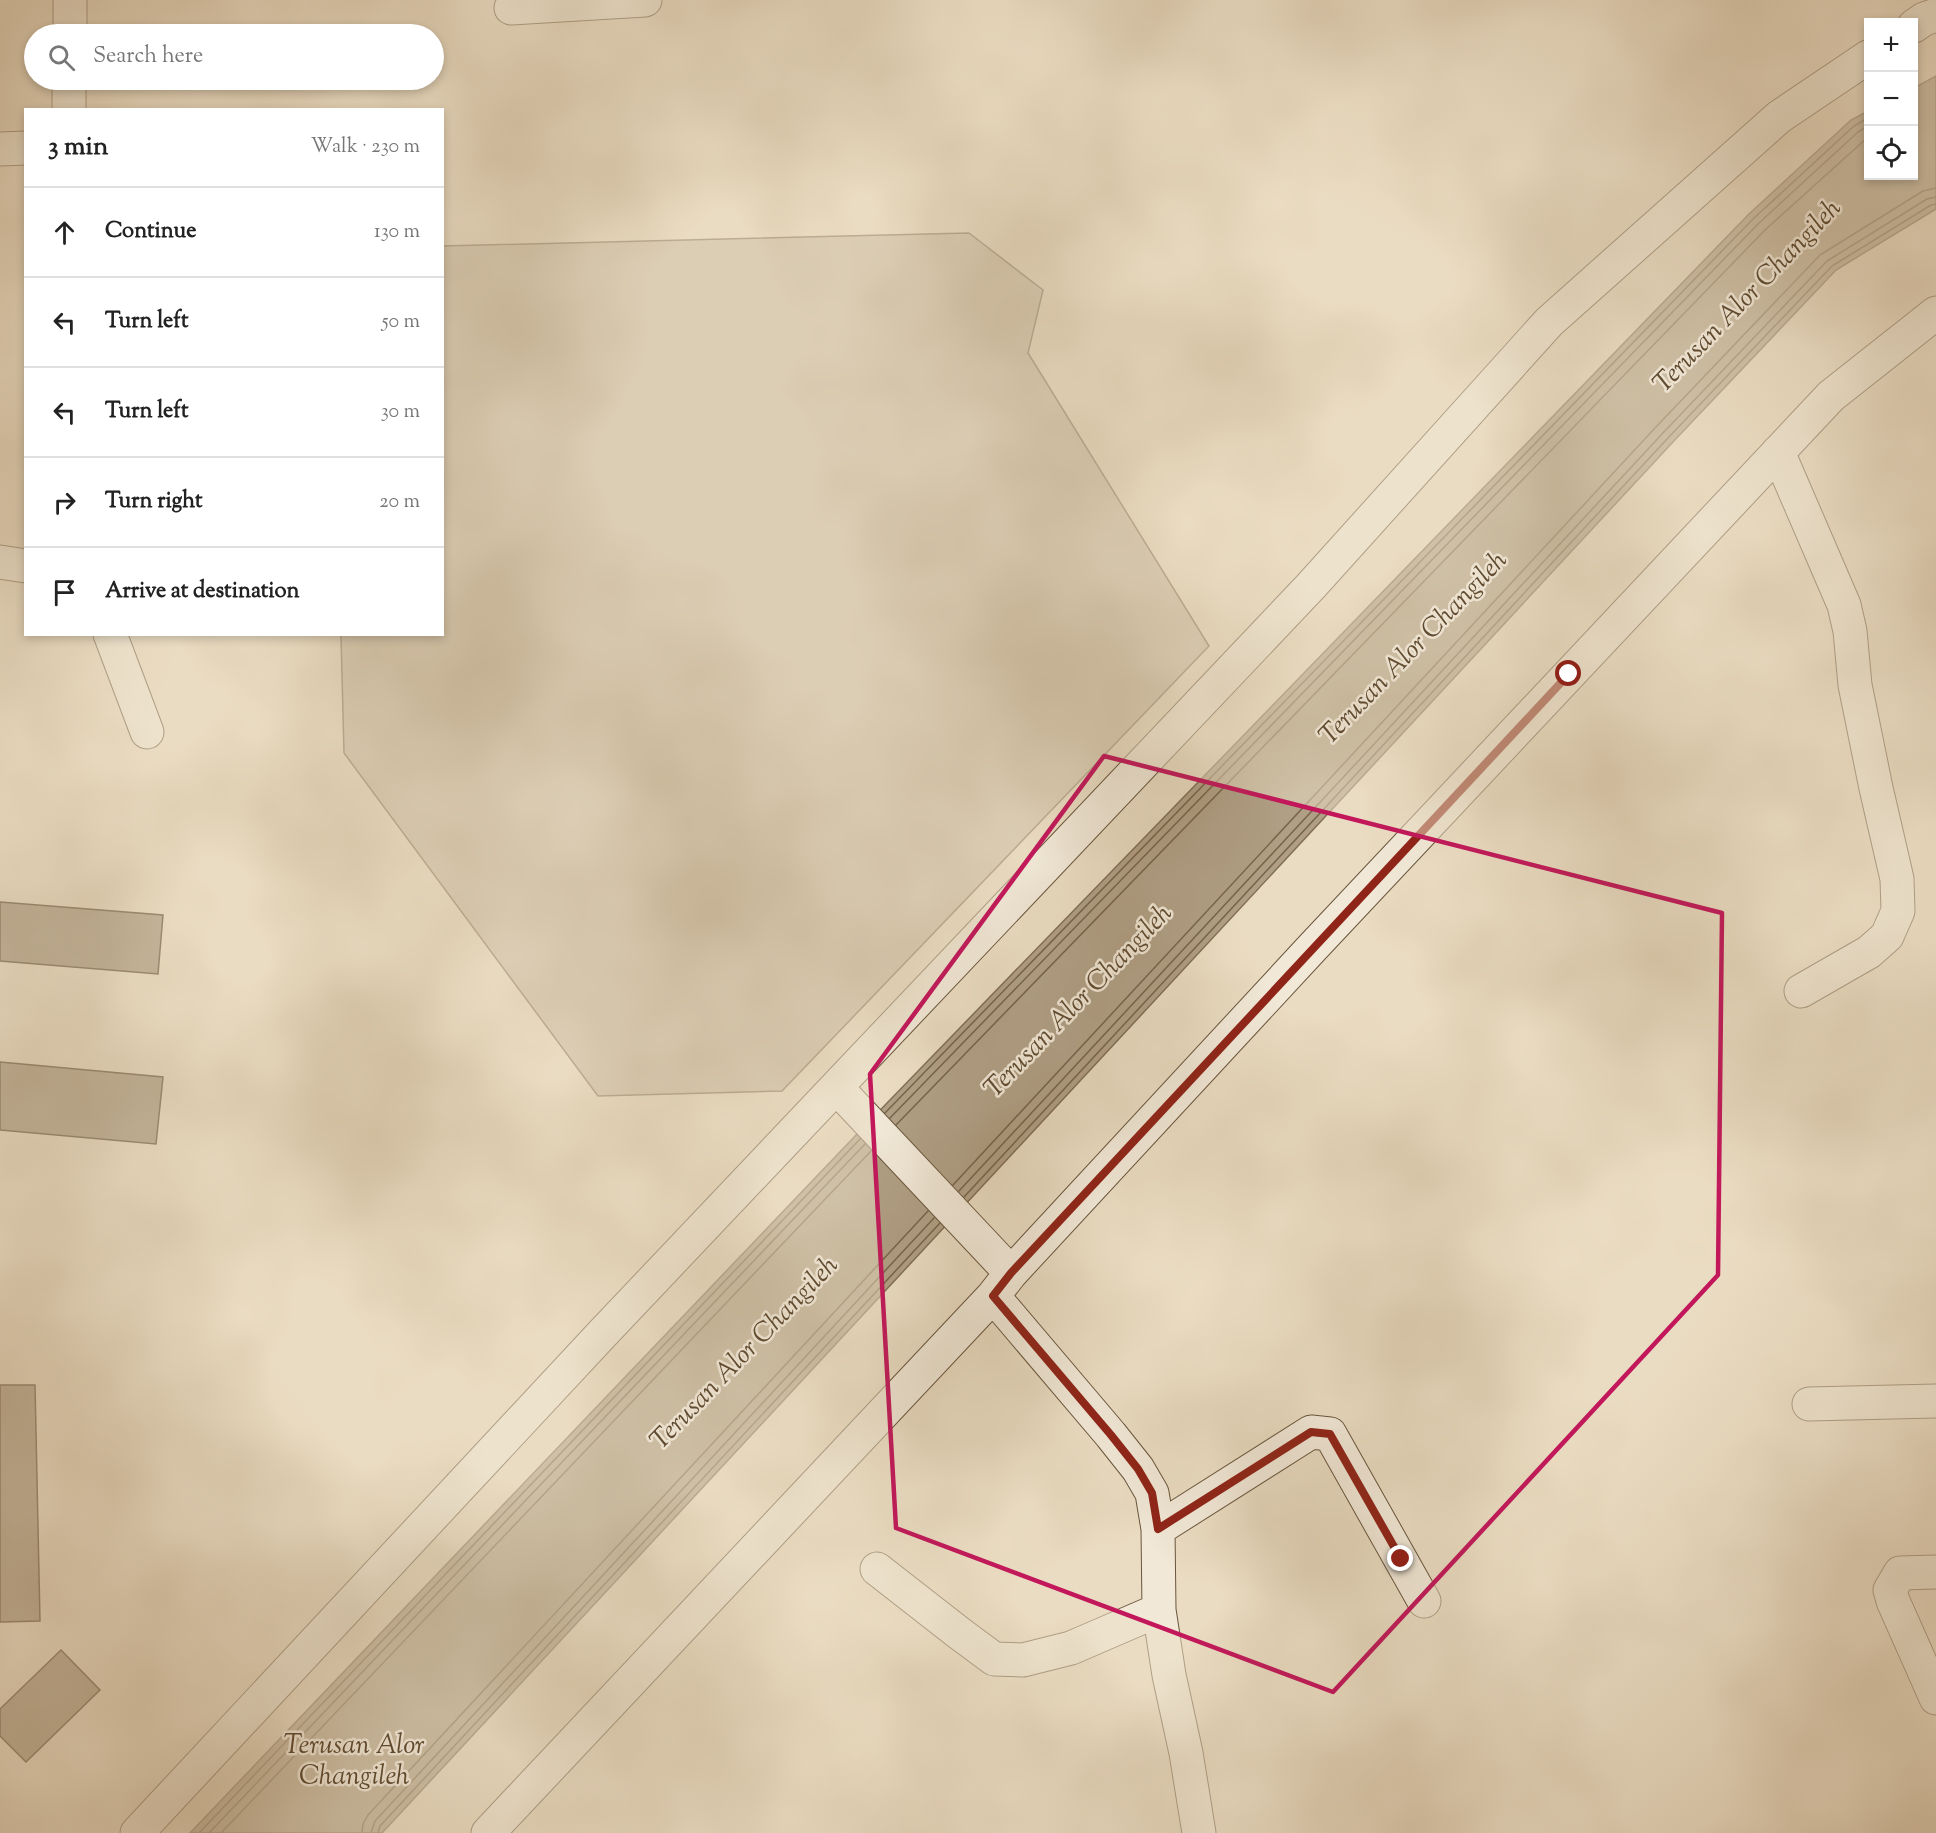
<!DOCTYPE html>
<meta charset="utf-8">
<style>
:root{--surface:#fff;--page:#f6f6f6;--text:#222;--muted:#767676;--line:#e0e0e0}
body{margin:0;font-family:"Sorts Mill Goudy",serif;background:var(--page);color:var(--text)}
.controls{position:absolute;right:18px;top:18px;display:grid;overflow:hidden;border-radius:0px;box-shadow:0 3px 9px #0003}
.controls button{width:54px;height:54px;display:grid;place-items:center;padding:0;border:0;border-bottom:2px solid var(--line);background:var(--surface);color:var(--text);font:30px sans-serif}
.stop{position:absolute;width:18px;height:18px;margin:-14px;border:4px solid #8f2418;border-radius:50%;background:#fff}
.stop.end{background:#8f2418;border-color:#fff;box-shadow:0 2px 6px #0008}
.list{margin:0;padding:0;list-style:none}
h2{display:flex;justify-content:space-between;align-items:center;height:78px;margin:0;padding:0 24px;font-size:26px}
h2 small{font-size:20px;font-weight:400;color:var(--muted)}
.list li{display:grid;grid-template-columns:39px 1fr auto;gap:18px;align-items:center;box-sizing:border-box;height:90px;padding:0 24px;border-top:2px solid var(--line)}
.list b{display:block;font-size:22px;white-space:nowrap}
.list em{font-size:20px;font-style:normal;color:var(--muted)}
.icon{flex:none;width:33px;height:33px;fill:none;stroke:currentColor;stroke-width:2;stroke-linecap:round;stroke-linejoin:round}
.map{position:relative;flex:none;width:1936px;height:1833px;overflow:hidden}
.search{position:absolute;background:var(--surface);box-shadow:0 3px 9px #0003;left:24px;top:24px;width:420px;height:66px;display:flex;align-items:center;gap:15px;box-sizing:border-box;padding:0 21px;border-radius:33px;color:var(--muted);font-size:22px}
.panel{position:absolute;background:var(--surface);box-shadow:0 3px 9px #0003;left:24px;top:108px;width:420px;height:528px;border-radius:0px}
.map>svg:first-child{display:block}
.green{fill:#cdbda4;stroke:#86725a;stroke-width:1.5}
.water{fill:#b09f85;stroke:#826f56;stroke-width:1.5}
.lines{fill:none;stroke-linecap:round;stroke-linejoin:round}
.shore{stroke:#77644a;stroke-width:1.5}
.building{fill:#97866c;stroke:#3e280f;stroke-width:1.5}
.minor-casing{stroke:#69553c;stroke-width:35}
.minor{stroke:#f1e8d7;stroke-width:33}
.route{stroke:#8f2418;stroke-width:8}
.marked{fill:none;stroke:#c2185b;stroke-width:4.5;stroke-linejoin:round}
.labels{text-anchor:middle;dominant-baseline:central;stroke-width:5;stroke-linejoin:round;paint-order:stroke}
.water-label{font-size:27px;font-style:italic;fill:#604c32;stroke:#f1e8d7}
</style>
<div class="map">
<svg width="1936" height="1833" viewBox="0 0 1936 1833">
<rect width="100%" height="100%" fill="#eadcc2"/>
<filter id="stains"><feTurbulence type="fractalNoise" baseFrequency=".00333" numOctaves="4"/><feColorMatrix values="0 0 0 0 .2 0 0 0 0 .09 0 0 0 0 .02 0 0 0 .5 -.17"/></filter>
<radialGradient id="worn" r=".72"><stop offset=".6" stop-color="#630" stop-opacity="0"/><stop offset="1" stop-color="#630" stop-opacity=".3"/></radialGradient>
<path class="green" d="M969,233L1043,290L1028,353L1209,646L782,1091L598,1096L344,753L341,635L442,634L443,246Z"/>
<path class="water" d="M1936,76V209L1836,270L1672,443L382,1833H190L857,1134L1749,214L1851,120L1868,111V176H1914V88Z"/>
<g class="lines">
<path class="shore" d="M885,1113L1753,219L1854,126L1868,118
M890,1118L1758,224L1858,132L1868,126
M896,1125L1765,230L1868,137
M953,1185L1655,428L1820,255L1923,191L1936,188
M959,1191L1662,434L1827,261L1927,199L1936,197
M964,1197L1667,439L1832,266L1931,205L1936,204
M199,1833L860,1139
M209,1833L865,1144
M221,1833L871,1151
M362,1833L363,1824L368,1815L928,1211
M371,1833L375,1821L934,1218
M378,1833L380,1826L940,1223"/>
</g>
<path class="building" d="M0,902L163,915L158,974L0,961Z
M0,1062L163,1077L156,1144L0,1130Z
M0,1385H35L40,1621L0,1622Z
M61,1650L100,1690L26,1762L0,1736V1709Z"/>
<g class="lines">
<g class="minor-casing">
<path id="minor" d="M511,8L645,0
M1914,26L1924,19L1936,15
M70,34V0
M69,110V80
M0,149L26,148
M1778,452L1844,605L1850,631L1855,685L1876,788L1897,879L1898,911L1887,936L1869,952L1801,991
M0,562L26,566
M110,634L147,732
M837,1088L1011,1273
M993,1296L1111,1435L1138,1469L1152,1493L1158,1529L1159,1610L1169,1675L1186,1753L1199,1833
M1809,1404L1936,1401
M1158,1529L1311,1432L1330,1434L1424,1601
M877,1569L959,1633L994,1659L1023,1660L1071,1648L1159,1610
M1936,1572L1900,1573L1890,1590L1893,1601L1936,1698
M137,1833L603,1333L1311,586L1549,322L1779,117L1868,57
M488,1833L993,1296L1011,1273L1312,948L1831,396L1936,313"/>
</g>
<use href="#minor" class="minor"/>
</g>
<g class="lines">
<path class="route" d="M1401,1559L1330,1434L1311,1432L1158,1529L1152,1493L1138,1469L1111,1435L993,1296L1011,1273L1569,674"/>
</g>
<path d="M0 0H1936V1833H0ZM1104,756L1722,913L1718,1275L1333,1692L896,1528L870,1074Z" fill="#eadcc2" fill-opacity=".55" fill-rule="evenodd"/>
<path class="marked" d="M1104,756L1722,913L1718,1275L1333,1692L896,1528L870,1074Z"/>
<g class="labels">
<g class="water-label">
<text transform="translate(1748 297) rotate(-46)">Terusan Alor Changileh</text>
<text transform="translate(1414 649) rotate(-46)">Terusan Alor Changileh</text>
<text transform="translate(1079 1002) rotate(-46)">Terusan Alor Changileh</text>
<text transform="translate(745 1354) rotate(-46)">Terusan Alor Changileh</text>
<text x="354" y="1746">Terusan Alor<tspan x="354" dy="31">Changileh</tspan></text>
</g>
</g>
<rect width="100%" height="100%" filter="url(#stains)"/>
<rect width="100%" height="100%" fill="url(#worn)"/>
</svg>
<div class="controls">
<button>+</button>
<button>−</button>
<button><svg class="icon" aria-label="locate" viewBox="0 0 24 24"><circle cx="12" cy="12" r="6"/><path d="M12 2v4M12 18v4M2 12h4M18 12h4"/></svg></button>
</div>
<div class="stop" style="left:1569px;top:674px"></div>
<div class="stop end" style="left:1401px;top:1559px"></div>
<div class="search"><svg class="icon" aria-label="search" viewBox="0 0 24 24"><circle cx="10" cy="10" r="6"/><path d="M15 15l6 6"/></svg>Search here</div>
<section class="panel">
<h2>3 min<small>Walk · 230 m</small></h2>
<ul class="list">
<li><svg class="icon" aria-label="ahead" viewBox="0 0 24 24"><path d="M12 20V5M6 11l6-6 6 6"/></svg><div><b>Continue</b></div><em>130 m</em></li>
<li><svg class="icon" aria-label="left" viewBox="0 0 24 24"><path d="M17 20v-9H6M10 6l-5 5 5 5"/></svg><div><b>Turn left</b></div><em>50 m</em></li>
<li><svg class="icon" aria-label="left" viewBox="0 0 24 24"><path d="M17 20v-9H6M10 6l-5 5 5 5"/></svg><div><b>Turn left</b></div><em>30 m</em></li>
<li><svg class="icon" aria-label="right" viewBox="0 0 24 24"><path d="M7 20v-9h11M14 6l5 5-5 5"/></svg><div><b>Turn right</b></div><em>20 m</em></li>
<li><svg class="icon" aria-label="arrive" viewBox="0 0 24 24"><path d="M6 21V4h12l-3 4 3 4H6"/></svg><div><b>Arrive at destination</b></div></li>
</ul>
</section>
</div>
